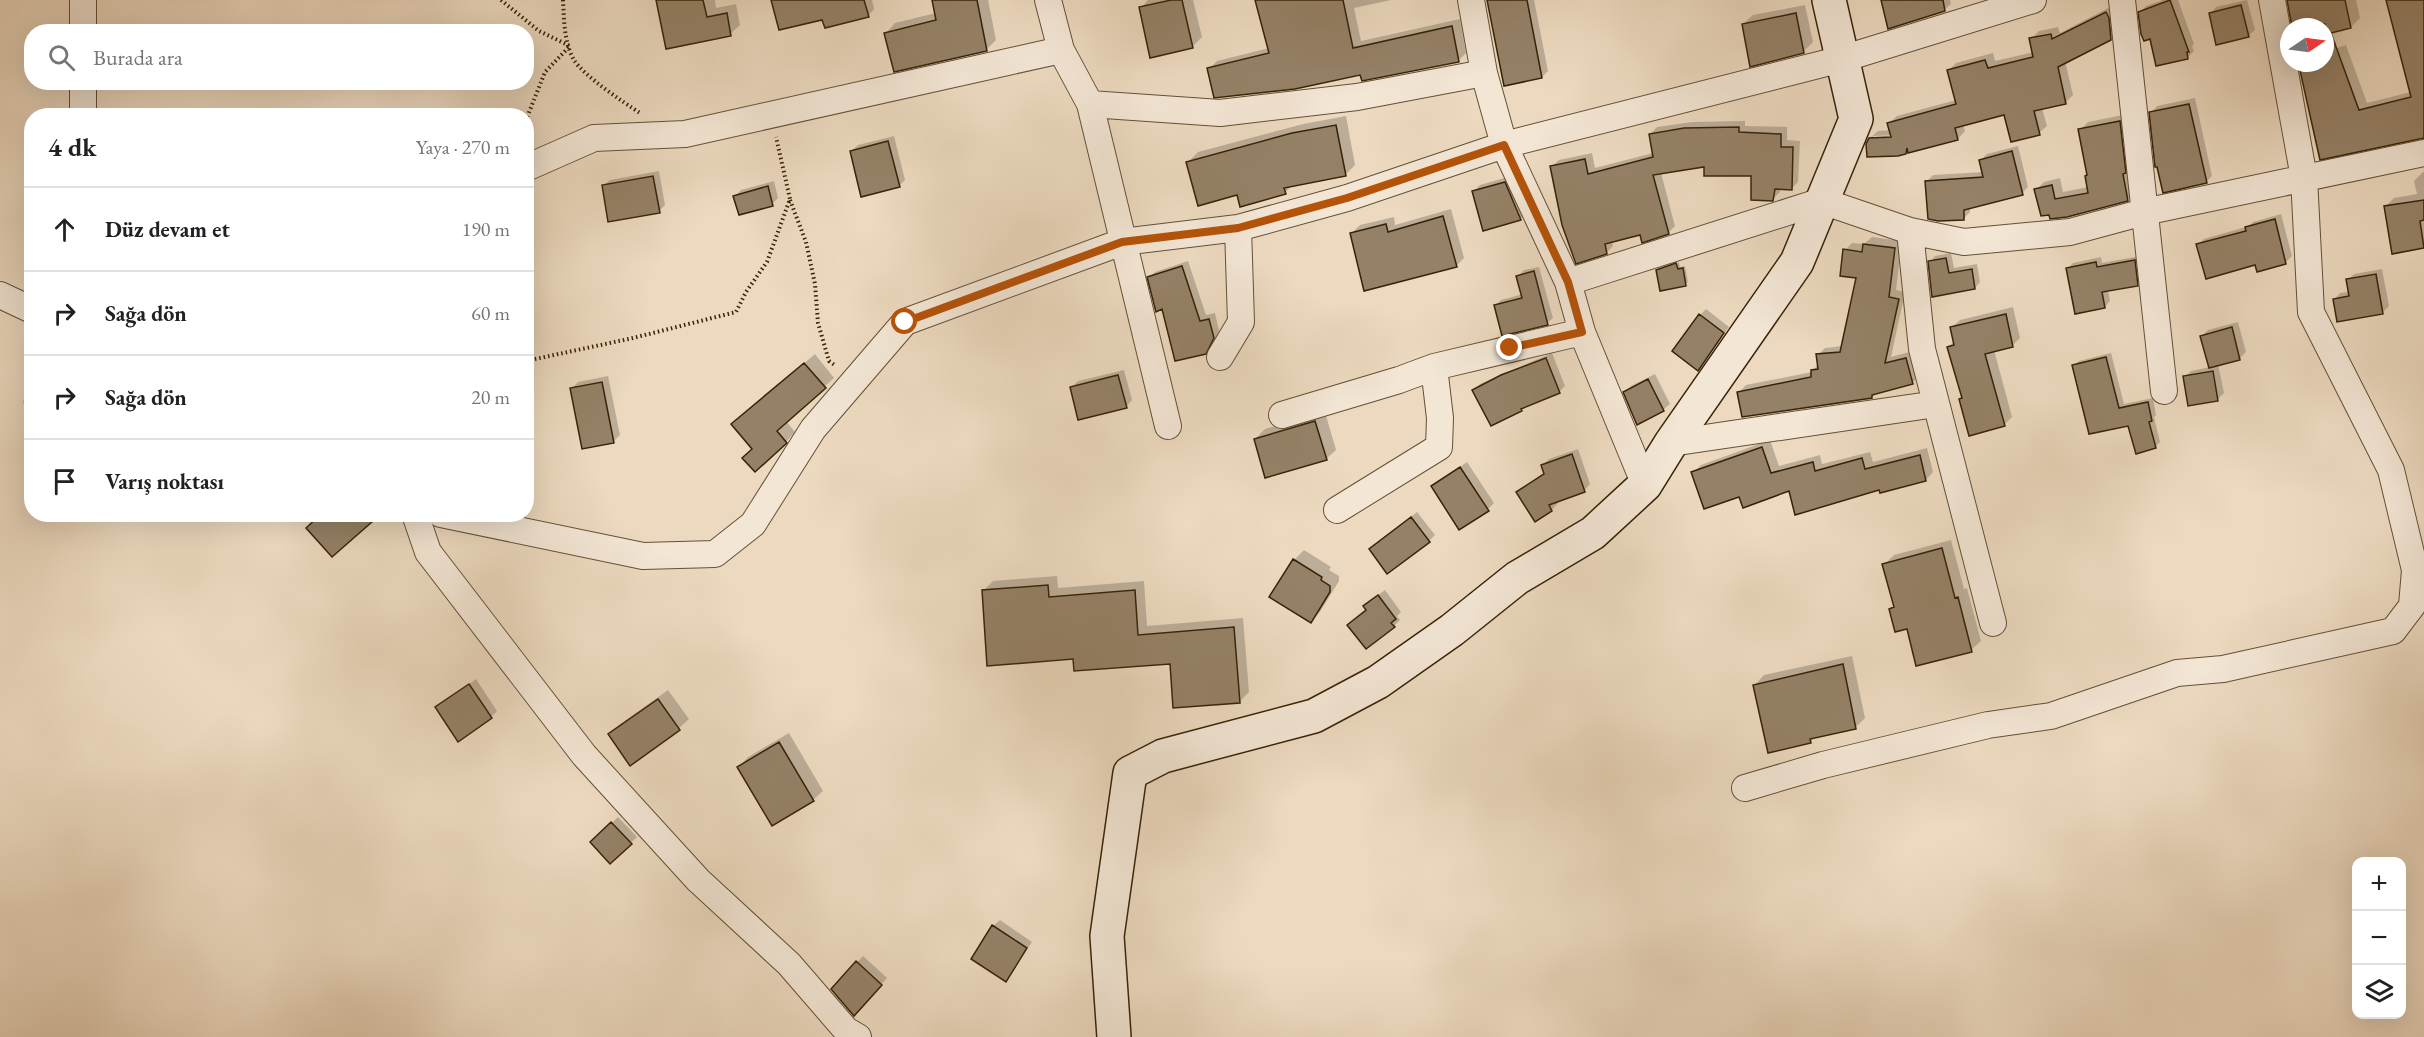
<!DOCTYPE html>
<html lang="tr">
<meta charset="utf-8">
<style>
:root{--surface:#fff;--page:#f6f6f6;--text:#202124;--muted:#757577;--line:#e0e0e0}
body{margin:0;font-family:"EB Garamond",serif;background:var(--page);color:var(--text)}
.controls{position:absolute;right:18px;bottom:18px;display:grid;overflow:hidden;border-radius:12px;box-shadow:0 6px 24px #0002}
.controls button{width:54px;height:54px;display:grid;place-items:center;padding:0;border:0;border-bottom:2px solid var(--line);background:var(--surface);color:var(--text);font:30px sans-serif}
.compass{position:absolute;left:2280px;top:18px;width:54px;height:54px;border-radius:50%;background:var(--surface);box-shadow:0 6px 24px #0002;rotate:77deg}
.stop{position:absolute;width:18px;height:18px;margin:-14px;border:4px solid #b45309;border-radius:50%;background:#fff}
.stop.end{background:#b45309;border-color:#fff;box-shadow:0 2px 6px #0008}
.list{margin:0;padding:0;list-style:none}
h2{display:flex;justify-content:space-between;align-items:center;height:78px;margin:0;padding:0 24px;font-size:26px}
h2 small{font-size:20px;font-weight:400;color:var(--muted)}
.list li{display:grid;grid-template-columns:39px 1fr auto;gap:18px;align-items:center;box-sizing:border-box;height:84px;padding:0 24px;border-top:2px solid var(--line)}
.list b{display:block;font-size:22px;white-space:nowrap}
.list em{font-size:20px;font-style:normal;color:var(--muted)}
.icon{flex:none;width:33px;height:33px;fill:none;stroke:currentColor;stroke-width:2;stroke-linecap:round;stroke-linejoin:round}
.map{position:relative;flex:none;width:2424px;height:1037px;overflow:hidden}
.search{position:absolute;background:var(--surface);box-shadow:0 6px 24px #0002;left:24px;top:24px;width:510px;height:66px;display:flex;align-items:center;gap:15px;box-sizing:border-box;padding:0 21px;border-radius:24px;color:var(--muted);font-size:22px}
.panel{position:absolute;background:var(--surface);box-shadow:0 6px 24px #0002;left:24px;top:108px;width:510px;height:414px;border-radius:24px}
.map>svg:first-child{display:block}
.shadow{fill:#0003;fill-rule:evenodd}
.building{fill:#958167;stroke:#372207;stroke-width:1.5}
.lines{fill:none;stroke-linecap:round;stroke-linejoin:round}
.street-casing{stroke:#645035;stroke-width:28}
.secondary-casing{stroke:#372207;stroke-width:36}
.path{stroke:#372207;stroke-width:4;stroke-dasharray:1.5 3;stroke-linecap:butt}
.street{stroke:#f3e6d5;stroke-width:26}
.secondary{stroke:#f3e6d5;stroke-width:33}
.route{stroke:#b45309;stroke-width:8}
</style>
<div class="map">
<svg width="2424" height="1037" viewBox="0 0 2424 1037">
<rect width="100%" height="100%" fill="#ecd9bf"/>
<filter id="stains"><feTurbulence type="fractalNoise" baseFrequency=".00333" numOctaves="4"/><feColorMatrix values="0 0 0 0 .2 0 0 0 0 .09 0 0 0 0 .02 0 0 0 .5 -.17"/></filter>
<radialGradient id="worn" r=".72"><stop offset=".6" stop-color="#630" stop-opacity="0"/><stop offset="1" stop-color="#630" stop-opacity=".3"/></radialGradient>
<path class="shadow" d="M658,0H715L716,8L736,4L740,25L730,34Z
M773,0H872L874,9L868,16L824,18Z
M934,0H988L996,40L986,50L886,33L895,23L936,13Z
M1148,0H1193L1202,37L1192,47L1141,8Z
M1257,0H1391L1354,8L1361,41L1460,19L1466,53L1458,61L1361,73L1209,69L1217,61L1269,48Z
M1488,0H1534L1548,71L1542,77Z
M1882,0H1950L1951,4L1944,10Z
M2163,0H2178L2194,44L2192,46L2194,51L2187,58L2151,37L2140,13L2146,6Z
M2247,0L2255,30L2248,36L2210,14L2216,7Z
M2289,0H2356L2360,18L2351,27L2326,21L2294,27Z
M2388,0H2424V137L2321,158L2301,66L2304,63H2325V52L2346,45L2367,103L2411,92Z
M1805,5L1813,42L1803,52L1743,24L1753,15Z
M2114,5L2118,31L2110,38L2065,61L2073,95L2065,103L2042,108L2047,126L2039,133L2005,113L1963,124L1965,131L1958,139L1909,149L1906,152L1870,138L1878,131L1891,130L1889,123L1897,116L1956,100L1949,70L1956,63L1993,53L1995,61L2034,52L2031,39L2039,31L2058,27L2060,33ZM1899,135V138L1873,139V136Z
M2195,98L2212,176L2206,182L2151,113L2157,106Z
M2128,114L2136,191L2128,199L2067,216L2036,190L2044,182L2060,178L2063,192L2088,187L2089,174L2080,130L2088,122Z
M1346,116L1355,165L1345,175L1293,184L1285,193H1238L1188,162L1198,152L1303,124Z
M1745,121V126L1787,127V140L1800,141L1798,182L1791,189L1780,188V192L1773,199L1753,174L1705,165L1661,173L1675,226L1668,233L1641,234L1612,241L1613,246L1607,252L1552,166L1559,160L1592,153L1595,168L1653,153L1650,134L1657,127L1692,122Z
M894,136L905,180L899,186L851,151L858,145Z
M2018,146L2028,187L2022,193L1970,207V212L1964,218L1927,181L1933,175L1984,172L1981,160L1987,154Z
M659,171L665,205L659,211L603,186L610,180Z
M2423,172H2424V247L2385,207L2394,198L2417,194L2414,181Z
M1511,176L1527,212L1521,218L1484,229L1474,191L1480,185Z
M774,181L778,198L772,204L735,196L741,190Z
M1451,209L1464,258L1456,266L1352,233L1360,225L1394,217L1395,225Z
M2281,214L2292,256L2286,262L2258,270L2256,263L2198,245L2204,239L2249,226L2253,222Z
M1872,237L1902,241L1896,290L1905,292L1891,357L1913,351L1919,376L1912,383L1876,393L1872,397L1739,392L1746,385L1812,372L1819,363L1818,355L1825,348L1843,346L1858,277L1845,250L1852,243L1864,244Z
M1951,253L1954,268L1977,264L1980,282L1975,288L1933,295L1930,262L1935,256Z
M2140,256L2142,280L2137,285L2108,290L2110,301L2105,307L2067,269L2073,263L2101,257L2102,263Z
M1188,261L1206,315L1215,313L1219,331L1212,346L1205,352L1163,308L1149,278L1155,272Z
M1679,262L1680,267L1685,266L1688,282L1685,285L1658,270Z
M1539,267L1553,318L1547,323L1495,306L1501,300L1523,294L1518,276L1524,270Z
M2382,269L2389,306L2383,312L2334,300L2340,293L2350,292L2348,280L2354,274Z
M2013,307L2020,338L2012,346L1994,350L2012,417L2004,425L1963,397L1948,347L1955,341L1952,327L1960,320Z
M1706,309L1729,327L1698,369L1700,315Z
M2238,322L2246,352L2239,359L2218,364L2224,393L2217,400L2185,377L2191,371L2210,367L2202,336L2208,330Z
M1552,353L1565,386L1559,392L1525,406L1521,410L1474,390L1480,384Z
M2111,353L2124,404L2153,398L2156,415L2154,417L2160,442L2155,447L2129,424L2073,366L2079,361Z
M815,354L834,378L786,421L795,432L786,442L754,448L743,415Z
M32,359V404L23,403Z
M1124,370L1132,400L1126,407L1071,388L1078,381Z
M1655,374L1670,404L1663,410L1625,393L1631,386Z
M608,376L620,435L614,441L571,389L578,382Z
M1325,412L1336,450L1326,459L1255,439L1265,429Z
M1770,440L1779,466L1820,455L1822,464L1870,452L1873,462L1927,448L1933,472L1926,480L1880,488L1790,489L1740,495L1693,473L1701,465Z
M1578,449L1590,484L1584,491L1556,501L1558,503L1552,510L1536,520L1518,492L1545,472L1543,465L1549,459Z
M1467,462L1494,503L1488,509L1433,486Z
M1417,512L1435,535L1429,541L1377,543Z
M1951,540L1964,589L1967,588L1981,641L1971,650L1908,627L1891,609L1895,605L1884,565L1894,555Z
M1304,550L1331,567L1329,570L1339,576V581L1320,612L1311,621L1272,597L1294,560Z
M1057,576L1058,588L1144,581L1147,626L1243,618L1249,692L1239,702L1171,662L1074,657L983,591L993,581Z
M1385,590L1401,612L1397,616L1400,620L1394,626L1349,625L1367,609L1371,600Z
M1852,656L1865,718L1855,728L1816,736L1810,742L1755,685L1764,675Z
M476,679L497,711L491,717L437,708Z
M668,690L689,719L679,728L630,764L610,735L619,725Z
M789,733L823,791L813,800L739,767L748,757Z
M618,817L637,837L610,862L592,842Z
M1000,920L1032,942L1006,980L993,926Z
M863,956L887,978L860,1008L833,989Z"/>
<path class="building" d="M656,0H703L707,17L727,13L731,36L666,49Z
M771,0H864L869,17L825,28L822,20L779,30Z
M932,0H977L987,51L894,72L884,33L936,20Z
M1171,0H1182L1193,48L1150,58L1139,7Z
M1255,0H1343L1353,48L1452,26L1459,62L1362,81L1360,75L1295,89L1214,98L1207,68L1269,53Z
M1487,0H1527L1542,78L1504,86Z
M1881,0H1943L1945,11L1888,29Z
M2170,0L2189,52H2187L2188,59L2156,66L2150,39L2144,41L2141,34L2138,12Z
M2287,0H2345L2351,28L2331,33L2359,110L2411,97L2386,0H2424V138L2320,160L2299,66L2307,63H2325V24L2292,27Z
M2241,5L2249,37L2216,45L2209,13Z
M2106,12L2109,18L2111,40L2058,67L2066,104L2034,111L2040,135L2011,142L2004,115L1955,128L1958,140L1908,153L1907,148L1906,154L1898,156L1867,157L1866,144L1869,138L1891,137L1887,123L1956,104L1947,70L1985,60L1988,68L2033,57L2029,38L2051,34L2052,39Z
M1796,13L1804,53L1750,67L1742,24Z
M2189,104L2207,183L2163,193L2157,167H2155L2149,112Z
M2120,121L2126,173L2123,174L2128,201L2067,217L2050,219L2049,215L2041,216L2034,189L2052,185L2055,199L2088,193L2085,176L2087,175L2078,129Z
M1336,125L1346,176L1284,188L1286,194L1240,207L1237,195L1198,206L1186,162L1292,133Z
M1739,127V132L1781,134V147H1793L1792,190L1775,189L1773,201L1751,200V176H1704V167L1653,175L1669,234L1642,243L1640,235L1605,244L1607,254L1576,264L1562,225L1550,166L1585,159L1588,174L1653,157L1649,134L1684,128Z
M888,141L900,187L861,197L850,151Z
M2012,151L2023,195L1964,210V220L1938,221L1928,219L1925,181L1983,177L1979,160Z
M653,176L660,213L608,222L602,185Z
M1505,182L1521,220L1483,231L1472,191Z
M768,186L773,206L739,215L733,196Z
M2424,200V220L2420,221L2424,248L2392,254L2384,206Z
M1443,216L1457,267L1364,291L1350,233L1386,224L1388,232Z
M2275,219L2286,264L2257,272L2255,265L2206,279L2196,244L2246,231L2245,227Z
M1863,244L1895,248L1889,297L1899,299L1885,363L1906,358L1913,384L1872,395V398L1742,417L1737,392L1811,377V370L1818,369L1816,354L1840,352L1856,278L1840,276L1843,249L1862,252Z
M1946,258L1949,273L1972,269L1975,289L1932,297L1928,261Z
M2135,260L2138,286L2102,292L2105,308L2075,314L2066,268L2096,262L2097,267Z
M1676,263L1678,269L1683,268L1686,286L1660,291L1656,270Z
M1182,266L1200,321L1209,319L1214,338L1206,354L1175,361L1162,309L1156,312L1147,277Z
M1534,271L1548,325L1502,336L1494,305L1522,298L1516,276Z
M2376,274L2383,314L2337,322L2333,299L2349,296L2346,279Z
M1699,314L1724,333L1698,371L1672,351Z
M2006,314L2013,347L1985,354L2005,426L1969,436L1959,399L1962,398L1947,347L1954,345L1950,327Z
M2232,327L2240,360L2209,368L2200,336Z
M2106,357L2119,408L2148,402L2152,421L2149,422L2156,448L2136,454L2128,426L2089,434L2072,365Z
M1546,358L1560,393L1521,409L1522,411L1491,426L1472,390L1501,375Z
M804,363L826,388L777,431L787,443L755,472L742,458L752,449L731,424Z
M2213,371L2218,401L2188,406L2183,376Z
M1118,375L1127,408L1078,420L1070,387Z
M1648,379L1664,411L1637,425L1623,392Z
M602,382L614,443L582,449L570,388Z
M1315,421L1327,460L1265,478L1254,439Z
M1762,447L1771,473L1813,462L1815,471L1862,458L1865,469L1920,455L1926,481L1880,493L1879,490L1795,515L1789,491L1743,508L1739,497L1704,509L1691,472Z
M1572,454L1585,492L1549,505L1552,511L1535,522L1516,492L1544,474L1541,465Z
M1460,467L1489,511L1459,530L1431,486Z
M321,514H381L332,557L306,528Z
M1411,517L1430,542L1387,574L1369,549Z
M1942,548L1955,598L1958,597L1972,652L1916,666L1907,629L1895,632L1889,609L1894,607L1882,564Z
M1293,559L1322,577L1321,580L1330,586V592L1311,623L1269,597Z
M1048,585L1049,597L1135,590L1138,635L1234,627L1240,703L1173,708L1170,664L1074,671L1073,659L987,666L982,590Z
M1378,595L1396,619L1391,623L1395,627L1366,649L1347,625L1366,610L1363,606Z
M1843,664L1856,729L1810,739L1811,743L1768,753L1753,685Z
M469,684L492,718L458,742L435,707Z
M658,699L680,730L630,766L608,734Z
M779,742L814,801L772,826L737,767Z
M611,822L632,844L610,864L590,842Z
M992,925L1027,948L1006,982L971,959Z
M856,961L882,985L854,1016L831,989Z"/>
<g class="lines">
<g class="street-casing">
<path id="street" d="M83,0V32
M1048,0L1061,50L1090,104L1168,426
M1471,0L1484,73L1504,145L1568,282L1582,332L1645,485
M2122,0L2164,391
M83,82V116
M1090,104L1220,113L1357,97L1484,73
M526,168L594,138L685,134L1061,50
M1910,231L1922,349L1993,623
M1568,282L1822,201L1910,231L1964,242L2070,232L2144,212L2424,153
M0,295L32,310
M1220,357L1241,322L1238,228
M1282,415L1399,380L1434,367
M1671,443L1936,404
M1337,510L1439,447L1440,418L1434,367L1582,332
M415,514L428,552L584,755L698,880L789,964L846,1030L858,1037
M441,514L643,556L715,554L753,524L813,429L905,322L1122,242L1238,228L1347,198L1504,145L1842,59L2033,0
M1745,788L1823,765L1988,725L2051,716L2177,673L2223,669L2393,631L2412,606L2415,570L2391,470L2311,312L2304,178L2272,0"/>
</g>
<g class="secondary-casing">
<path id="secondary" d="M1114,1037L1107,936L1130,773L1163,756L1314,716L1378,682L1452,630L1517,578L1593,533L1645,485L1671,443L1797,262L1856,119L1829,0"/>
</g>
<path class="path" d="M501,0L539,31L570,46L545,72L526,120
M563,0C564,19 564,43 574,60C584,76 623,102 640,113
M790,200L806,242L815,284L818,323L829,361L836,366
M526,361L633,338L736,312L746,292L767,262L790,199L776,137"/>
<use href="#street" class="street"/>
<use href="#secondary" class="secondary"/>
</g>
<g class="lines">
<path class="route" d="M905,322L1122,242L1238,228L1347,198L1504,145L1568,282L1582,332L1510,348"/>
</g>
<rect width="100%" height="100%" filter="url(#stains)"/>
<rect width="100%" height="100%" fill="url(#worn)"/>
</svg>
<div class="controls">
<button>+</button>
<button>−</button>
<button><svg class="icon" aria-label="layers" viewBox="0 0 24 24"><path d="M12 4l9 5-9 5-9-5zM3 14l9 5 9-5"/></svg></button>
</div>
<svg class="compass" viewBox="-18 -18 36 36"><path d="M0-13l5 13h-10z" fill="#e53935"/><path d="M0 13l5-13h-10z" fill="#757577"/></svg>
<div class="stop" style="left:905px;top:322px"></div>
<div class="stop end" style="left:1510px;top:348px"></div>
<div class="search"><svg class="icon" aria-label="search" viewBox="0 0 24 24"><circle cx="10" cy="10" r="6"/><path d="M15 15l6 6"/></svg>Burada ara</div>
<section class="panel">
<h2>4 dk<small>Yaya · 270 m</small></h2>
<ul class="list">
<li><svg class="icon" aria-label="ahead" viewBox="0 0 24 24"><path d="M12 20V5M6 11l6-6 6 6"/></svg><div><b>Düz devam et</b></div><em>190 m</em></li>
<li><svg class="icon" aria-label="right" viewBox="0 0 24 24"><path d="M7 20v-9h11M14 6l5 5-5 5"/></svg><div><b>Sağa dön</b></div><em>60 m</em></li>
<li><svg class="icon" aria-label="right" viewBox="0 0 24 24"><path d="M7 20v-9h11M14 6l5 5-5 5"/></svg><div><b>Sağa dön</b></div><em>20 m</em></li>
<li><svg class="icon" aria-label="arrive" viewBox="0 0 24 24"><path d="M6 21V4h12l-3 4 3 4H6"/></svg><div><b>Varış noktası</b></div></li>
</ul>
</section>
</div>
